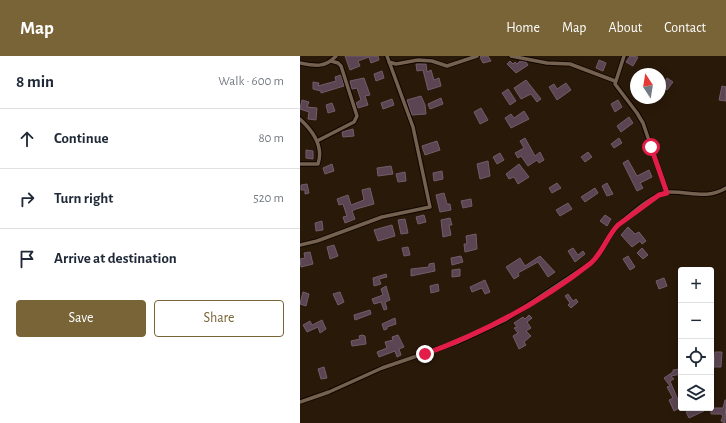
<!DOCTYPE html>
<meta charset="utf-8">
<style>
:root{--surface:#fff;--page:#f2f2f3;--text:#1f2937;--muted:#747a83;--line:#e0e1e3;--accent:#796437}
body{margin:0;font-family:"Alegreya Sans",sans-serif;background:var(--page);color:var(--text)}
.controls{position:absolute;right:12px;bottom:12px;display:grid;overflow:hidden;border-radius:4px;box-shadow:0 2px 10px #0003}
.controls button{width:36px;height:36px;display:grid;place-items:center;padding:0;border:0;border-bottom:1px solid var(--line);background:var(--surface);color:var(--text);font:20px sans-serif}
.compass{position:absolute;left:330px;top:12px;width:36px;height:36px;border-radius:50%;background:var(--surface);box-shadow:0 2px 10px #0003;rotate:348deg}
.stop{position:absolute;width:12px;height:12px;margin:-9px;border:3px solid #e11d48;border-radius:50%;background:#fff}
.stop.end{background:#e11d48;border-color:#fff;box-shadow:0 1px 4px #0008}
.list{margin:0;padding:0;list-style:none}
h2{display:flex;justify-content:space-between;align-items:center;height:52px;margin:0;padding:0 16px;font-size:17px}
h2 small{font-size:13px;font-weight:400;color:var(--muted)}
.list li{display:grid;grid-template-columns:26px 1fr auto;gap:12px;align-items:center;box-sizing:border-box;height:60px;padding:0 16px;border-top:1px solid var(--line)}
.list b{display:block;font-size:15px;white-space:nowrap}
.list em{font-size:13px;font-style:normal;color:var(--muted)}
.actions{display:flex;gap:8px;padding:12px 16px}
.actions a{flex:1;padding:9px 0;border:1px solid var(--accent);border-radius:4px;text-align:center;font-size:14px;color:var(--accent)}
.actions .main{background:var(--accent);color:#fff}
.icon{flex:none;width:22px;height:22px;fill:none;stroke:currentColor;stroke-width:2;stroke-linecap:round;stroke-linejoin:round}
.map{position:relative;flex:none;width:426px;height:367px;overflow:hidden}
header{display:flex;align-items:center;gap:24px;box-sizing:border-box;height:56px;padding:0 20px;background:var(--accent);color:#fff}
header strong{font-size:19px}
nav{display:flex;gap:22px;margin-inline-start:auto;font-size:14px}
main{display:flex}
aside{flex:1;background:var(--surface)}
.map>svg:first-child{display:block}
.building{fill:#5b4552;stroke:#735c6a}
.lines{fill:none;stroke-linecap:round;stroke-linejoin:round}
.street-casing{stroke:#110500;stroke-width:5.5}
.street{stroke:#74614f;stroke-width:3.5}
.route{stroke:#e11d48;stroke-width:5}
</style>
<header>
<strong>Map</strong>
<nav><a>Home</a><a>Map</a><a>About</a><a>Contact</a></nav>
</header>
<main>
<aside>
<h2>8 min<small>Walk · 600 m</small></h2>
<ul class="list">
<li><svg class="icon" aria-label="ahead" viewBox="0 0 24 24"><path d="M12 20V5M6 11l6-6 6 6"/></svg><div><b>Continue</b></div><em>80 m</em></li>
<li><svg class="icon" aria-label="right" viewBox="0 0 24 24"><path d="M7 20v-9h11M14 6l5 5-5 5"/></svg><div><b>Turn right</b></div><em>520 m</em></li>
<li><svg class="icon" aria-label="arrive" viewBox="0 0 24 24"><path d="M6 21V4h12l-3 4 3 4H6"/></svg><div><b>Arrive at destination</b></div></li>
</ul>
<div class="actions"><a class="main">Save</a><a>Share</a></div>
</aside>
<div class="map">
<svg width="426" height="367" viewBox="0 0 426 367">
<rect width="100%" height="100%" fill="#291909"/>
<path class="building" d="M45,0H78L79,4L71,7L69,1L58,5L60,10L50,14Z
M182,0H188L191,5L183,7L180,1Z
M330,0L338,1L333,10L326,6Z
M299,4L306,7L303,15L296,12Z
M210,5L213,8L215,6L217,8L220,5L226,6L228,9L216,17L207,8Z
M116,8H126L127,16L131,14L134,24L139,22L141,30L128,34L123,14L117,15Z
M82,15L84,22L76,25L74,18Z
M41,19L44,30L21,37V35L13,33V26L19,27L18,30L36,25L35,21Z
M64,22L70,39L65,40L68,49L58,52L56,47L61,44L57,32L52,33L50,25Z
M367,22L373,26L367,34L362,30Z
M226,24L241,43L237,46L231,38L221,43L214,32Z
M266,27L271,34L257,44L249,31L254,28L257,33Z
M422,30L426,31V45L419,44Z
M208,33L216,45L210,49L202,37Z
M121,40L125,49L126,58L112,59L107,44Z
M141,42L143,48L130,53L128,48Z
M92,43L94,49L83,53L81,47Z
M2,44L9,46L7,51L17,52L16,64L8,63L9,56L0,53Z
M318,44L322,51L315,56L311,48Z
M32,47L35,55L28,57L26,49Z
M181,52L188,64L180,68L174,56Z
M224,55L229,63L211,72L205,62L211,58L214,62Z
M329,61L333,67L321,76L317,70Z
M53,73L54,80L43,81L42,76Z
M225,82L235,100L240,96L244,104L239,107L237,104L228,110L221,100L218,102L215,97L224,92L220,85Z
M319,82L322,87L314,92L311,88Z
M137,85L140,94L125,99L122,90Z
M6,94L13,95V103L6,102Z
M288,96L292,101L285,106L281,101Z
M200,97L204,104L197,108L193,101Z
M328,104L337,120L349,114L352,121L340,127L343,132L337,135L323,107Z
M188,105L190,120L180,123L177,108Z
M32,108L34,115L25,118L23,112Z
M219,108L229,121L218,128L214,121L209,123L206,118Z
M91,110L93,118L78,120L77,112Z
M142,115L143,123L134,125L133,117Z
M105,116L106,125L98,126L96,118Z
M257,127L261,132L252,137L249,132Z
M307,127L313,138L307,140L302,130Z
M7,128L9,137L5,138V134H1V129Z
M70,132L74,148L56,153L52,155L55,163L45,167L43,161L47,160L43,148L39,149L37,143L48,139L51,149L64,144L62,134Z
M295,132L298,137L285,146L281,141Z
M144,137L147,148H150L151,154L140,156L136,139Z
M171,143L172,150L163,152L161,145Z
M268,147L272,153L260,160L256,154Z
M124,159L126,166L118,168L116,161Z
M305,159L311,163L307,170L300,165Z
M150,162L152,169H149L151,179L143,181L141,164Z
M105,163L108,177L101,178L98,164Z
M22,165L23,174L16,175L15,167Z
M92,169L95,180L78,185L74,174Z
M328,171L335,178L339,176L346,185L342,188L340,185L332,191L321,179Z
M176,178L177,193L165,196L164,188H167L166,180Z
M34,189L38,200L30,203L27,191Z
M108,191L110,199L104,200L102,192Z
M273,192L278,199L283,195L285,198L275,206L268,195Z
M342,192L348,199L343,203L337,197Z
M10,196L13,208L1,211L0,203L5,202L4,197Z
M161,200L163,206L152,209L151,202Z
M240,200L255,216L248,221L238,206L218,217L219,220L214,223L206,211L220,202L225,210Z
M328,200L335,211L330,214L323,203Z
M134,207L135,215L111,220V213L129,211V208Z
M160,213V220L152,221V214Z
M86,218L87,221L79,223L81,228L74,230L73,222Z
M364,222L367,230L359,233L356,225Z
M185,224L190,236L185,238L182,232L172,236L170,231Z
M138,228L139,235L131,237L130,230Z
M86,230L90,244L85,246L87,253L84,254L81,246L74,248L72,243L83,239L81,233Z
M3,236L9,238L6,250L0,248Z
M40,236L44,246L38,249L33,238Z
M268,238L273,245L276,243L278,246L271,252L268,249L270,247L265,240Z
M70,254L71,258L55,264L54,259Z
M229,259L232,262L227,266L231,272L226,275L231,280L224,286L226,289L219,293L213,280L218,277L214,272L217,271L214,267L223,261L225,263Z
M95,262L96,268L87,271V273L84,274L82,268Z
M22,264L26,273L20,277L18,271L7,276L3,269L10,265L12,269Z
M62,279L65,280L66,288L52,290L51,285L60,283L59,280Z
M98,279L104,291L99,293L101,299L97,301L95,295L79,301L77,296L87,292L85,286L93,284L92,281Z
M415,296H422L421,311H414Z
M24,311L27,322L21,323L18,313Z
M380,313L381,318L371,320L374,323L370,325L381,351L374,355L369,344L373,342L367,331L370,330L364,322L373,316V314Z
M425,344H426L425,367L421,365L423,360L421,358H411V352H423Z
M396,352H402L404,355L389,362L386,356Z"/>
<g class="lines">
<g class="street-casing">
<path id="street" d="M211,0L247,7L270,8L315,25
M324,0L315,28L337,57L343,67L367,137
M89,6L96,8L118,4L132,5L147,10L177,0
M0,7C15,10 25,12 36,0
M0,63C12,74 24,90 18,108H0
M17,85L54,66L57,60L41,10L38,7L31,5
M0,189L17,185L82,161L130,151L113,71L87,0
M0,346L29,336L82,312L158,286L205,264L291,207C304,195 307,180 318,169C330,159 354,137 369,136C389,135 407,144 426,132"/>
</g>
<use href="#street" class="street"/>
</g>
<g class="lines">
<path class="route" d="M125,298C185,276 240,247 291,207C304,195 307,180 318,169L359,139L367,137L351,91"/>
</g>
</svg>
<div class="controls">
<button>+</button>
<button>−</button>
<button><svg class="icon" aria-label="locate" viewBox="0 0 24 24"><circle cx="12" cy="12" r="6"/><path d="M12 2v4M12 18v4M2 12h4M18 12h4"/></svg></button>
<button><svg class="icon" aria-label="layers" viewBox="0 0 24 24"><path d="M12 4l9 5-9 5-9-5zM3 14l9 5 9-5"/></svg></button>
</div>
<svg class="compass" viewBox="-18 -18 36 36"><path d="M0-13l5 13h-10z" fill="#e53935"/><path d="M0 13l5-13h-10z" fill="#747a83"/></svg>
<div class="stop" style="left:351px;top:91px"></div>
<div class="stop end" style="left:125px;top:298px"></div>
</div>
</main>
